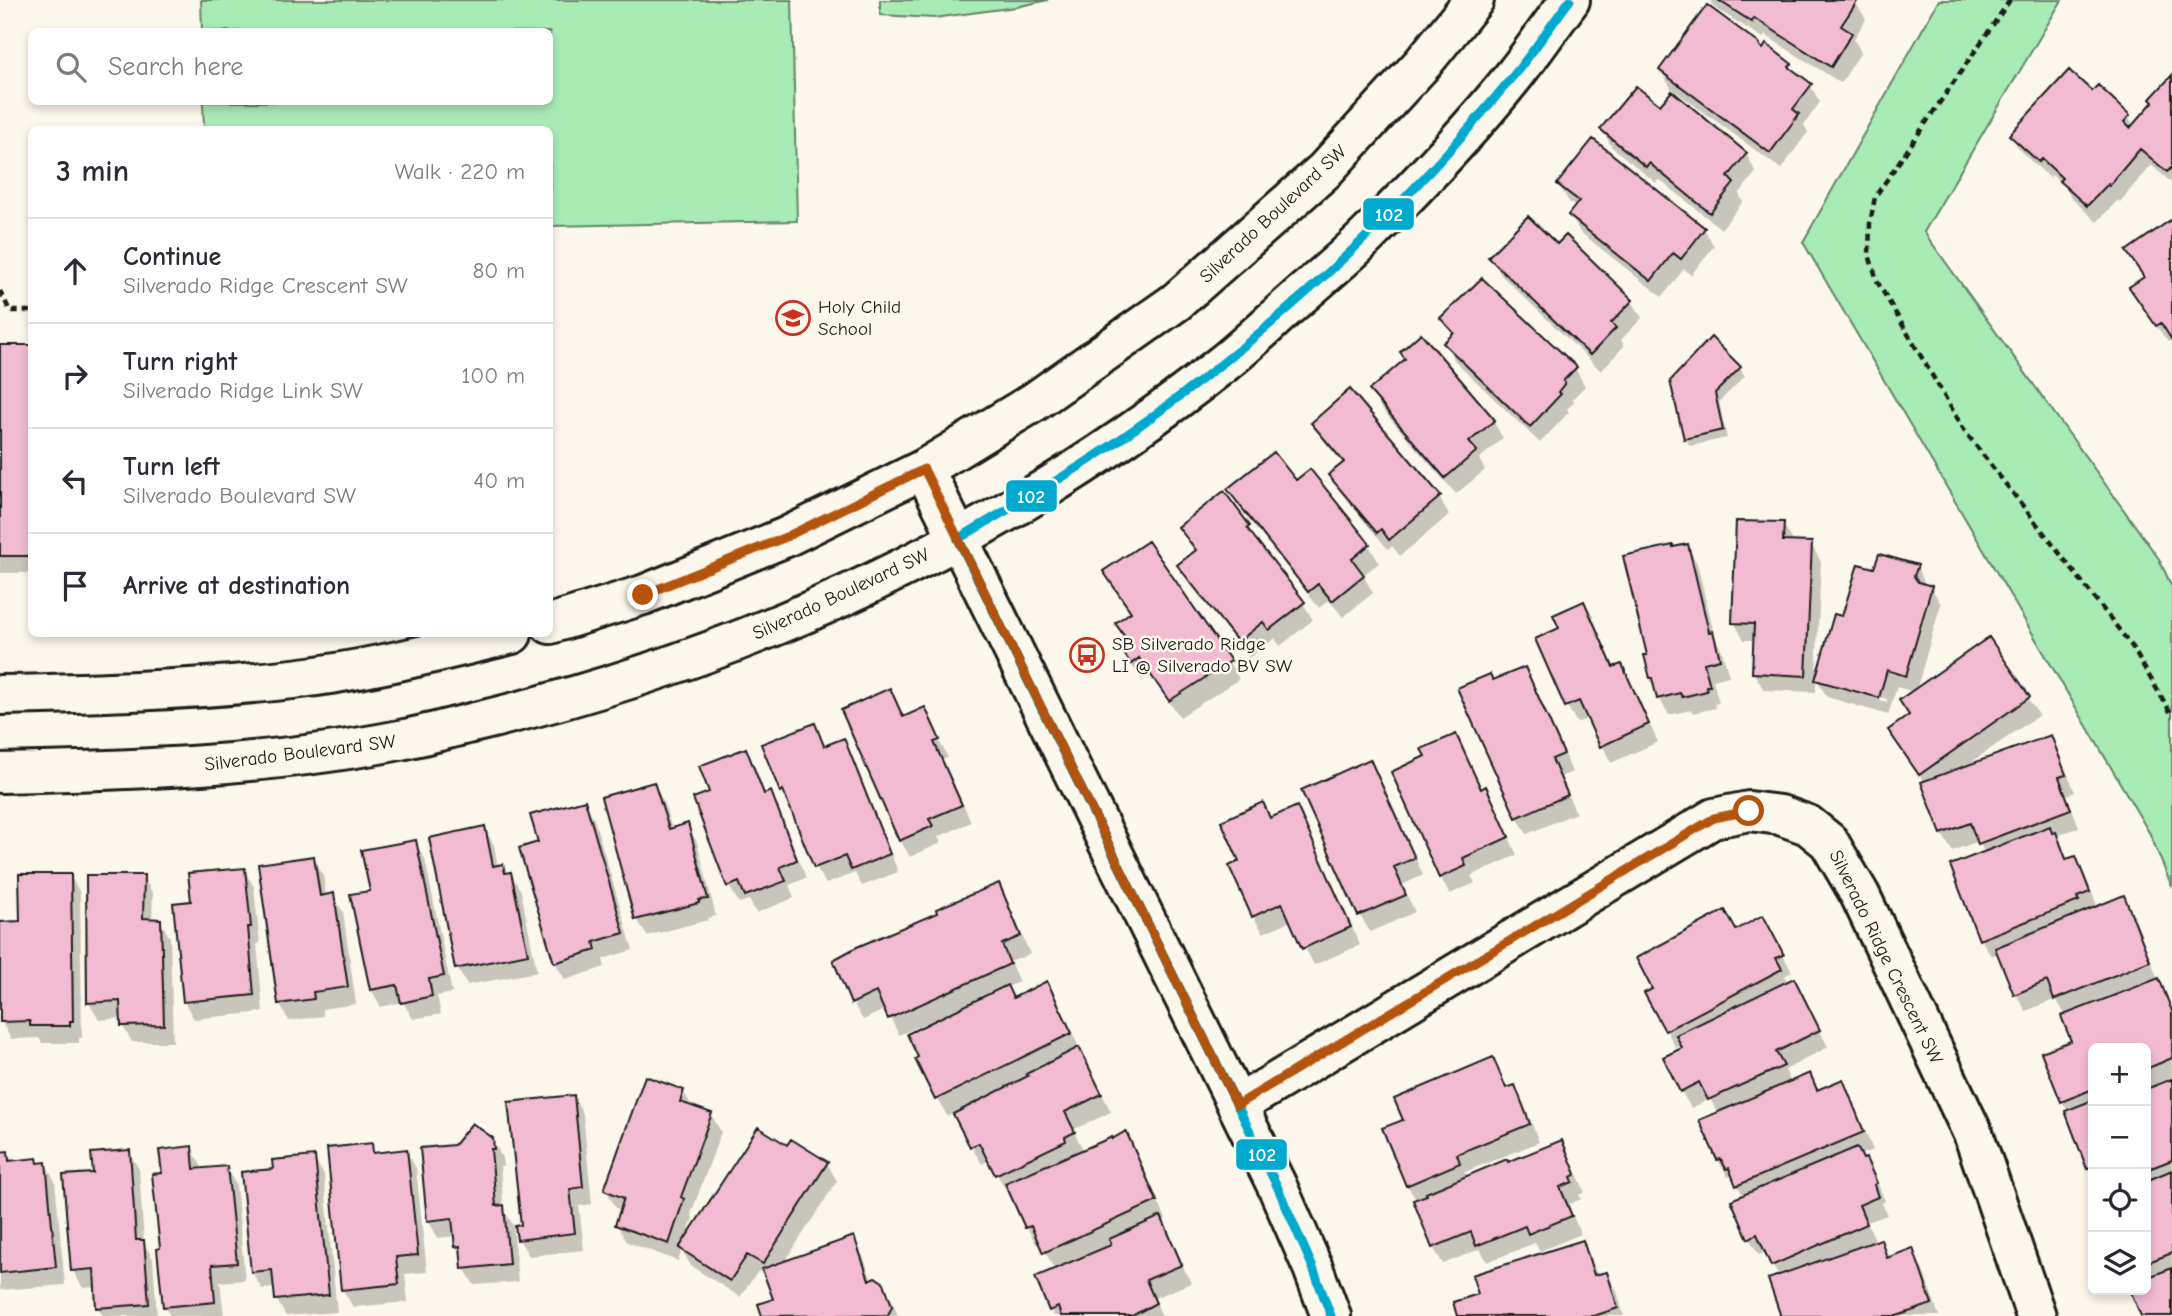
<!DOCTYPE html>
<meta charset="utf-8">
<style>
:root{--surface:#fff;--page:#f2f2f3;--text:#2b2b33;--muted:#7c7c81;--line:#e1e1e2}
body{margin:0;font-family:"Comic Neue",sans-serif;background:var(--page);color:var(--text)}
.controls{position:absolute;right:21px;bottom:21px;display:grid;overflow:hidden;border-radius:10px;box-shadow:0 4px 10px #0003}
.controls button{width:63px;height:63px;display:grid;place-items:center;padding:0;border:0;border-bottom:2px solid var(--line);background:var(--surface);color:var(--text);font:35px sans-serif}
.stop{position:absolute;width:21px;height:21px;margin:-16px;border:5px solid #b45309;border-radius:50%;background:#fff}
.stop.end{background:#b45309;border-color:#fff;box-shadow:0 2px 7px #0008}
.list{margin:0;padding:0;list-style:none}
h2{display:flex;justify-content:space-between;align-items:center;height:91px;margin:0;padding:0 28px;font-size:30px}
h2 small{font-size:23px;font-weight:400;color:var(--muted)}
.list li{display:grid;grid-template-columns:46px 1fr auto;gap:21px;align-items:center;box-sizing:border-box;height:105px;padding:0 28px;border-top:2px solid var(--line)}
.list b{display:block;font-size:26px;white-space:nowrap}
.list p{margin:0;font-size:23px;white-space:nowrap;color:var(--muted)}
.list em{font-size:23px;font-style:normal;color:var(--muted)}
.icon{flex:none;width:38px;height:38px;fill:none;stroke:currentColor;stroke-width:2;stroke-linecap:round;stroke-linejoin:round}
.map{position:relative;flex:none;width:2172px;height:1316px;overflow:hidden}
.search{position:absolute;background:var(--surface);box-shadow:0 4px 10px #0003;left:28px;top:28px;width:525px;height:77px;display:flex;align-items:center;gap:18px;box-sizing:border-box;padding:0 24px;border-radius:10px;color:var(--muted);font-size:26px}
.panel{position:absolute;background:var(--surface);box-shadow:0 4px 10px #0003;left:28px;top:126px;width:525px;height:511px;border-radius:10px}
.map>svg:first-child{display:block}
.green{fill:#a8ebb4;stroke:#628468;stroke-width:2}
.shadow{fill:#0003;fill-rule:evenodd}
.building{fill:#f2bbd2;stroke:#1c1c1c;stroke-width:2}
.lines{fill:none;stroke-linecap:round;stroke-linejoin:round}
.street-casing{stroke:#1c1c1c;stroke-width:44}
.secondary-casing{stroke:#1c1c1c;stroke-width:44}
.path{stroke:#1c1c1c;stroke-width:4.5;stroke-dasharray:7 5;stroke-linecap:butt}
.street{stroke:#fbf7ec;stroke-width:38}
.secondary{stroke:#fbf7ec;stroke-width:38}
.bus-1-casing{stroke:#fbf7ec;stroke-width:14}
.bus-1{stroke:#00a9ce;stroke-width:9}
.route{stroke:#b45309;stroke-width:9}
.labels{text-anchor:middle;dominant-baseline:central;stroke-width:5;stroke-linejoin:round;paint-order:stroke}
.street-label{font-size:19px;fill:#1c1c1c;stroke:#fbf7ec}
.poi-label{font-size:19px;fill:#1c1c1c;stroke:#fbf7ec;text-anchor:start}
.line-badge{stroke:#fbf7ec;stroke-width:2.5}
.badge-label{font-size:19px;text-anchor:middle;font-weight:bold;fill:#fff}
</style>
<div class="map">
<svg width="2172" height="1316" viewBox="0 0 2172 1316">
<rect width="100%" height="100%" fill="#fbf7ec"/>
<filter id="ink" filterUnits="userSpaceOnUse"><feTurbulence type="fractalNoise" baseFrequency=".0143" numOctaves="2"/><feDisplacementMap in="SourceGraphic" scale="14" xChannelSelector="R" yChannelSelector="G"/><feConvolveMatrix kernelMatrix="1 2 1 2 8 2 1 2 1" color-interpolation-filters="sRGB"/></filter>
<g filter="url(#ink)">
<path class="green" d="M201,0H792L797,221L550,226V130L204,129L203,102H550V32L202,31Z
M880,0H1048L1016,7L934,18L880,15Z
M1939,0H2062L1924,232L2159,559L2172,587V887L2150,834L1803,242Z"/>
<path class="shadow" d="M1710,0H1854L1866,19L1854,39L1861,52L1841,83L1765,35L1763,38L1715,8Z
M1761,49L1790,65L1796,74L1810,85L1820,102L1804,125L1808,132L1781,169L1671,88L1661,70Z
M2172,77V183L2151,165L2120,202L2118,200L2097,222L2071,198L2065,187L2052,175L2050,178L2021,152L2011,135L2092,94L2128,116L2134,126L2154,103Z
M1672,94L1746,154L1756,172L1739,194L1743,202L1721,229L1659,179L1656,183L1612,147L1602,130L1661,108Z
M1559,185L1704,229L1714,246L1691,275L1684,269L1662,297L1580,232L1570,215L1576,207L1569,202Z
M2172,221V340L2168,342L2141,305L2145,278Z
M1557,247L1632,301L1642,318L1621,340L1624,346L1601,371L1501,275L1490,257Z
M1442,318L1575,368L1585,386L1572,399L1574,402L1567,409L1569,412L1540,443L1455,361L1445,344L1453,336Z
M0,347H32V573H0Z
M1740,368L1745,376L1719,402L1727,438L1690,446L1685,438L1672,382Z
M1371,390L1493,421L1503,438L1479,459L1485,470L1456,494L1381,408Z
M1314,423L1439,497L1449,515L1400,556L1392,546L1388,549L1341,493L1331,476L1344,465L1324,441Z
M1310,471L1369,545L1379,563L1363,575L1373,593L1343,617L1329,600L1319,608L1239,507L1229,490L1296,482Z
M1223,494L1303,603L1313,620L1280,646L1275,638L1249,658L1189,583L1179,565L1196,552L1180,528Z
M1783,524L1793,541L1811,544L1821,562L1816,676L1844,618L1875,571L1917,567L1926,586L1931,587L1941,604L1916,691L1988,640L2039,715L1973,761L1976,766L2051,738L2060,755L2075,792L2067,795L2079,827L2056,836L2068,860L2075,858L2085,875L2098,908L2123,897L2133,915L2158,979L2168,997H2165L2172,1016V1316H2143L2132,1290H2146V1048H2093V1176L2068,1111L2062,1101L2073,1042L2066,1016L2056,999L2026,1011L2016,994L1999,953L1991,956L1981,939L1985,853L1979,841L1952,851L1942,834L1925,783L1890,731L1910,716L1914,692L1897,687L1888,715L1827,697L1816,678V692L1764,690L1754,673L1755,640H1744L1734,622ZM1828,682L1887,699V702L1828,685Z
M1687,546L1697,563L1715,638L1722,651L1729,676L1713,680L1719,703L1714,704L1716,708L1693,713L1691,710L1669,715L1659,698L1656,685L1651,677L1649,656L1673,549Z
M1584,604L1593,621L1615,669L1621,666L1631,684L1658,742L1611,763L1589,718L1577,723L1567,706L1562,629Z
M1117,623L1229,662L1239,679L1180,717L1150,674L1142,680L1129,661L1119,644L1126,639Z
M1524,669L1534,686L1572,772L1560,777L1576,813L1527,834L1517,817L1493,682Z
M889,690L904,718L924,710L948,758L943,759L971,822L938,837L941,843L910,857L900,840Z
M814,725L826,747L843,741L853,758L898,872L862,886L855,873L826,884L816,867L764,745Z
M1455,736L1482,790L1485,789L1495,806L1517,855L1471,876L1475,883L1450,894L1440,877L1427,757Z
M745,750L755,767L766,795L770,794L780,811L806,878L789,885L794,898L756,913L749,900L739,903L729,886L711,793Z
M1370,761L1379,778L1423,875L1402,885L1415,912L1370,932L1360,915L1303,791Z
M653,784L663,801L672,829L687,825L697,842L716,916L707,918L708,920L647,936L637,919Z
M584,802L594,819L633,950L603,959L605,967L565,980L555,962L540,843Z
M1262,804L1271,820L1297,808L1306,826L1360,945L1314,965L1291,921L1263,933L1253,916Z
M484,828L494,845L498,867L502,866L507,875L511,874L521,891L537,972L467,985L457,968Z
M415,842L425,859L452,993L437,996L441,1014L413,1019L403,1002L381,1007L371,989L372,892Z
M313,858L323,875L326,896L333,895L343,912L356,1004L322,1009L323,1016L289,1021L279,1003Z
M244,870L254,887L260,944H257L263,1012L194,1019L184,1002L193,903Z
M70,875L80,893L82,1038H79V1043H42L39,1038L11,1039L1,1021L0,923H21Z
M143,876L153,894L152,920L160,921L170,938L173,1042H132L122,1025V1018L99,1020L89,1003Z
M998,885L1008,902L1030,954L1010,962L1019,982L1007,987L1014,999L1056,1000L1111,1112L1073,1130L1084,1151L1125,1134L1135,1151L1166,1219L1162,1221L1191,1283L1154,1298L1162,1316H1054L1051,1310L1055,1271L1041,1243L1037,1245L1027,1228L1010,1190L1007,1192L989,1160L982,1164L972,1148L987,1141L971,1145L955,1113L947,1116L917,1059L920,1058L926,1027L924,1024L899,1035L886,1009L863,1020L853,1003L940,914Z
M1736,932L1772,934L1792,972L1784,976L1788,983L1803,998L1828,1047L1785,1070L1791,1083L1810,1075L1818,1091L1842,1082L1852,1099L1873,1150L1860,1155L1863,1160H1865L1875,1177L1885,1201L1882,1203L1887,1215L1867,1222L1876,1242L1880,1241L1890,1258L1912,1250L1922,1268L1939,1316H1780L1779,1277L1766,1252L1759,1255L1749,1238L1744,1196L1731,1176L1728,1177L1718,1160V1114L1710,1099L1691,1108L1681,1091L1684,1048L1682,1044L1676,1048L1646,994Z
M1493,1060L1508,1090L1514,1087L1524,1104L1539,1142L1465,1172L1467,1177L1561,1142L1571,1160L1585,1192L1579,1195L1581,1199L1568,1205L1581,1234L1540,1251L1535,1243L1487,1262L1480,1249L1443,1264L1433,1247L1417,1201L1407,1185L1405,1121Z
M683,1091L693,1108L711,1114L721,1132L691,1214L693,1218L687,1236L787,1148L827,1163L837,1181L784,1263L853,1238L863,1256L872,1280L883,1284L893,1302L898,1316H764L760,1306L775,1300L766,1276L758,1271L740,1297L691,1266L682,1250L678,1261L627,1242L617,1225L622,1210L616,1208L606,1190Z
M573,1097L583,1114L592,1204L579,1206L584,1250L529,1256L519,1239Z
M491,1139L502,1157L503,1166H500L504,1210L513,1225L518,1282L474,1285L464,1268L463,1258L456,1246L455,1236L438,1238L428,1220L455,1146Z
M371,1145L376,1154L406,1151L416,1168L427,1272L405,1274L408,1302L353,1307L343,1290L328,1149Z
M191,1148L201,1165L202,1170L226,1168L236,1185L245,1280L220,1282L224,1316H170L165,1306L162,1250L164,1174Z
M129,1152L139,1169L144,1243L153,1259L157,1316H103L98,1307L97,1287L83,1288L73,1271L94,1175Z
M0,1153H8L13,1163H45L55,1181L65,1285L0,1290Z
M314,1158L324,1175L337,1312L286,1316L276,1299L275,1288L262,1289L252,1272L275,1171Z
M1582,1242L1592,1259L1597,1276L1607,1274L1617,1291L1624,1316H1459L1481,1296Z"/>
<path class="building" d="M1718,0H1858L1841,26L1852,33L1831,67L1754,18L1752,22Z
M1707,5L1760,44L1759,45L1763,49L1766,44L1792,64L1789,67L1812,84L1793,109L1799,114L1770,153L1659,70Z
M2069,70L2092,91L2098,85L2130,115L2124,122L2130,128L2153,102L2150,99L2172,75V167L2167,172L2140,149L2109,186L2108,184L2087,206L2059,181L2062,178L2042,159L2039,162L2009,135Z
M1636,86L1660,105L1672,91L1747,153L1728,177L1734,183L1710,213L1649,163L1646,167L1600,129Z
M1593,139L1705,228L1681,259L1673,253L1651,281L1568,215L1579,201L1557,184Z
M1528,216L1557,244L1566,235L1633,300L1611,323L1616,328L1590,355L1488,257Z
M2172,219V340L2161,323L2156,326L2129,287L2144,277L2126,251Z
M1482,278L1577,367L1563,381L1565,383L1558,392L1561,394L1530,427L1443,343L1454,333L1440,318Z
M1421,333L1495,420L1469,442L1477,451L1445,478L1369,390L1405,359L1400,352Z
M1711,337L1741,367L1715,393L1723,430L1684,439L1670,381Z
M0,345H32V556H0Z
M1350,389L1441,496L1389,540L1381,529L1377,533L1328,475L1344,462L1311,423Z
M1274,452L1296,480L1310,469L1370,544L1352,559L1364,575L1332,601L1318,584L1308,592L1227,489Z
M1224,491L1250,526L1247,528L1305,602L1269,630L1263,622L1238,642L1177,565L1196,550L1178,527Z
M1736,521L1784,522L1783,541L1812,542L1806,676L1752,673L1754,624L1732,623Z
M1148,541L1231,661L1169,701L1139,658L1131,664L1117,643L1125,637L1115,623L1131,612L1103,571Z
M1688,544L1709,632L1713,631L1720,659L1704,663L1710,686H1706L1707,691L1682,697L1680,693L1657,699L1652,678H1650L1644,655H1647L1623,556L1673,545V547Z
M1879,554L1918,565L1914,576L1918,582L1932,586L1906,676L1887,670L1879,698L1815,680L1834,614L1842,616L1858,564L1874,568Z
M1584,601L1613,667L1622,664L1649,724L1600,747L1579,701L1565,707L1535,639L1559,628L1553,615Z
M1989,637L2030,697L1919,775L1888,730L1909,715L1899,700Z
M1525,667L1564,754L1552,759L1568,795L1516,818L1457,688L1490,674L1493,680Z
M890,688L903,717L925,707L940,740L934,742L962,805L929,819L933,826L899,841L841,710Z
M815,723L824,746L844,738L890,854L851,870L845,856L814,868L783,790L780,792L761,744Z
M1456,734L1481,789L1486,786L1509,837L1463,858L1466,866L1439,878L1391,772L1425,756L1421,749Z
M2051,735L2066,775L2059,777L2071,809L1978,844L1970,823L1941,834L1921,782Z
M746,748L764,794L771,791L797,860L780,867L786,881L745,896L739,882L727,887L693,798L709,792L699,766Z
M1370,759L1415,858L1394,867L1406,895L1358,916L1301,790Z
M654,782L669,829L688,823L708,899L699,900V903L635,920L601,797Z
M585,800L624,933L594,942L596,950L554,963L519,848L538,842L530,815Z
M1263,802L1270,818L1297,806L1351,927L1302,949L1282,903L1252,917L1229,866L1239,861L1221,821Z
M485,826L493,866L503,864L505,873L511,872L528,954L455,969L429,838Z
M2050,826L2052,833L2056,832L2066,859L2076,856L2090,892L2077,897L2079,901L1979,940L1950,865Z
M416,840L444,976L429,979L432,996L401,1003L397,985L370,990L350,894L370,891L361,850Z
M314,856L320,896L334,893L348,987L313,992L314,999L278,1004L258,864Z
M245,868L251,927H248L254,995L183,1002L173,903L191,901L188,873Z
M19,874H71L73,1021H70V1026H30V1021L0,1022V922L20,921Z
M86,875H144L143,918L161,919L164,1025L121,1026L120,1001L87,1003Z
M999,883L1021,936L1002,944L1010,964L888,1019L876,992L851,1004L833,960L857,947L937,913L936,909Z
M2124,895L2150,961L2054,1000L2047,981L2014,995L1995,948Z
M1725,910L1736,930L1763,915L1784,955L1776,958L1782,969L1665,1031L1644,993L1652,989L1636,958Z
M1794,978L1820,1030L1776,1052L1784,1066L1708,1100L1699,1082L1680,1092L1663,1057L1682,1048L1676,1035Z
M2159,978L2172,1011V1058L2146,1069V1048H2093V1089L2061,1102L2041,1052L2071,1041L2061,1016Z
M1047,981L1072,1033L935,1100L915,1059L918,1057L907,1034L1007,985L1013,998Z
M1079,1047L1102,1094L1065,1112L1075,1132L1065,1137L1066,1141L995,1175L979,1143L970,1147L953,1114L1028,1076L1026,1074Z
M1493,1057L1506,1088L1515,1085L1530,1124L1457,1154L1460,1163L1406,1186L1382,1128L1403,1120L1394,1099Z
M1810,1073L1817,1090L1843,1079L1864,1132L1736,1186L1729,1168L1726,1169L1721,1159L1717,1160L1699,1120Z
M645,1076L684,1090L680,1102L712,1113L681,1197L684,1199L669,1244L615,1225L624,1198L604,1190Z
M2172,1079V1160L2146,1170V1089Z
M574,1095L583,1187L570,1189L575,1233L517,1240L515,1226L521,1225L508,1102Z
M2093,1100V1166L2087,1169L2065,1111Z
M472,1123L493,1138L494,1149H491L496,1206L504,1205L509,1264L462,1269L460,1246L455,1247L452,1218L427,1221L420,1148L454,1145Z
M758,1127L787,1145L791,1139L828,1162L763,1264L747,1255L730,1281L679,1248Z
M1126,1131L1157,1201L1043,1253L1031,1226L1025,1228L1005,1183L1112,1137V1139Z
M1562,1140L1576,1174L1571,1177L1573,1182L1560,1187L1572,1216L1528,1234L1525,1226L1476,1246L1471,1232L1432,1248L1413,1200L1427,1195L1426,1193L1507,1159L1508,1162Z
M372,1143L373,1153L407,1149L418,1255L396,1257L399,1284L341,1290L327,1148Z
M192,1146L194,1169L227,1166L237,1263L212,1265L215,1302L163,1307L157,1249L160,1248L152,1174L162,1173L159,1150Z
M1857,1147L1863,1159L1866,1158L1877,1183L1874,1185L1878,1197L1859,1205L1867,1224L1771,1266L1757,1234L1748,1239L1731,1200Z
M130,1150L136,1240H144L149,1304L96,1308L94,1269L71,1271L63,1175L93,1173L91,1153Z
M8,1151L9,1161L37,1158L38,1163L46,1162L56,1267L0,1273V1152Z
M315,1156L329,1295L275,1300L272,1270L251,1272L241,1172L273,1169L272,1160Z
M2172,1170V1253L2146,1263V1181Z
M1161,1216L1182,1265L1146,1280L1156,1303L1132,1316H1061L1058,1307L1049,1311L1035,1277L1111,1245L1109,1239Z
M854,1236L869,1280L875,1277L884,1283L892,1306L888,1315L762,1316L758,1304L773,1299L762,1269Z
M1881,1239L1887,1258L1913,1248L1932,1304L1897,1316H1779L1780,1314L1768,1279Z
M1583,1240L1594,1275L1607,1272L1618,1308L1594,1316H1457L1453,1302L1478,1294L1472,1275Z
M2172,1268V1316H2141L2130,1290H2146V1278Z"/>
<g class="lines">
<g class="street-casing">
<path id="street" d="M924,469L1277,1186L1313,1268L1331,1316
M1238,1105L1714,818L1749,811L1780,815L1808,825L1829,842L1860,895L1974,1136L2036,1316"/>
</g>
<g class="secondary-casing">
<path id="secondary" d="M550,624L643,595L786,537L924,469L1034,402L1176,302L1324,171L1423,63L1474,0
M0,695C98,693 195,690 293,679C366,671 441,651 512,634
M0,773C134,770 268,766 400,740C427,735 454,727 480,721C751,656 1006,537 1224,363C1248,344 1270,322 1293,302C1318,280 1344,259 1368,235C1419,184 1471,130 1516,73C1535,49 1552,24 1570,0"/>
</g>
<path class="path" d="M2010,0L1875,197L1870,223L1869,255L1878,283L1966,433L2131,645L2172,715
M0,291L10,311H32"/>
<use href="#street" class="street"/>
<use href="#secondary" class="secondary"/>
<g class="bus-1-casing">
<path id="bus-1" d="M1331,1316L1313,1268L1277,1186L958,539C1009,508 1063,479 1112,445C1262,342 1398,217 1513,76C1533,52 1551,25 1570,0"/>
</g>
<use href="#bus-1" class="bus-1"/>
</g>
</g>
<g class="lines" filter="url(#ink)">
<path class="route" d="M643,595L786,537L924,469L1237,1105L1714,818L1749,811"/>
</g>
<defs>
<g id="school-ring" transform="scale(1.75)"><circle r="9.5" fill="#fbf7ec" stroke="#c8321e" stroke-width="1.5"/><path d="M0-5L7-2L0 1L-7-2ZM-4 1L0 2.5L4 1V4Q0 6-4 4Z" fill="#c8321e"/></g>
<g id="bus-ring" transform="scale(1.75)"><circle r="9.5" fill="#fbf7ec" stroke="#c8321e" stroke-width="1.5"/><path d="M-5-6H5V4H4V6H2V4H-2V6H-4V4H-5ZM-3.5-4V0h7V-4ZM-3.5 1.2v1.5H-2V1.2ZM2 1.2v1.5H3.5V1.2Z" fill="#c8321e"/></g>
</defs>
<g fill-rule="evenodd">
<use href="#school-ring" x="793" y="318"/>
<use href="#bus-ring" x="1087" y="655"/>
</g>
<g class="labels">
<g class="street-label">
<text transform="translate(1273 214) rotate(-43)">Silverado Boulevard SW</text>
<text transform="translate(841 594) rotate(-25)">Silverado Boulevard SW</text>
<text transform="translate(300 753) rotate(-7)">Silverado Boulevard SW</text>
<text transform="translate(1886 957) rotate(64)">Silverado Ridge Crescent SW</text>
</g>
<g class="poi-label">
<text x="818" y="307">Holy Child<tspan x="818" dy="22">School</tspan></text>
<text x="1112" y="644">SB Silverado Ridge<tspan x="1112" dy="22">LI @ Silverado BV SW</tspan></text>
</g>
</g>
<g class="line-badge">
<rect x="1362" y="197" width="53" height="34" rx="7" fill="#00a9ce"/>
<rect x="1005" y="479" width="53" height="34" rx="7" fill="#00a9ce"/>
<rect x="1235" y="1138" width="53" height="33" rx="7" fill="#00a9ce"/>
</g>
<g class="badge-label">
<text x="1389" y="221">102</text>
<text x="1031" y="503">102</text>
<text x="1262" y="1161">102</text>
</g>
</svg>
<div class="controls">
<button>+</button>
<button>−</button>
<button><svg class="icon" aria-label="locate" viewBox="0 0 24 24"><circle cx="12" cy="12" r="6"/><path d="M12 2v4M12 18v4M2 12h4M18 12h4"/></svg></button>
<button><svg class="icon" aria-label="layers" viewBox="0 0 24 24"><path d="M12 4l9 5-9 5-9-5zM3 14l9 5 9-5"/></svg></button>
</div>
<div class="stop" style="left:1749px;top:811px"></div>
<div class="stop end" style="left:643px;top:595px"></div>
<div class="search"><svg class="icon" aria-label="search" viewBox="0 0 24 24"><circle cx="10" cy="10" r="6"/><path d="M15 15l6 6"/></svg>Search here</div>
<section class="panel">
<h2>3 min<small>Walk · 220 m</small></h2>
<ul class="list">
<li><svg class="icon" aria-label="ahead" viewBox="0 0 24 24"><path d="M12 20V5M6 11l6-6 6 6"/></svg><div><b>Continue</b><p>Silverado Ridge Crescent SW</p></div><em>80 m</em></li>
<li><svg class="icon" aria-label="right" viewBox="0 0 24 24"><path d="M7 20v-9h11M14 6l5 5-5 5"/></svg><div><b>Turn right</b><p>Silverado Ridge Link SW</p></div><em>100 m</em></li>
<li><svg class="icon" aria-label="left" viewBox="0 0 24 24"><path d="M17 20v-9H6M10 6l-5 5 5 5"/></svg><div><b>Turn left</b><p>Silverado Boulevard SW</p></div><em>40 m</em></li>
<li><svg class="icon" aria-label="arrive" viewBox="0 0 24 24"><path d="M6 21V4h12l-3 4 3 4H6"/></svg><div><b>Arrive at destination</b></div></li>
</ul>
</section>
</div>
